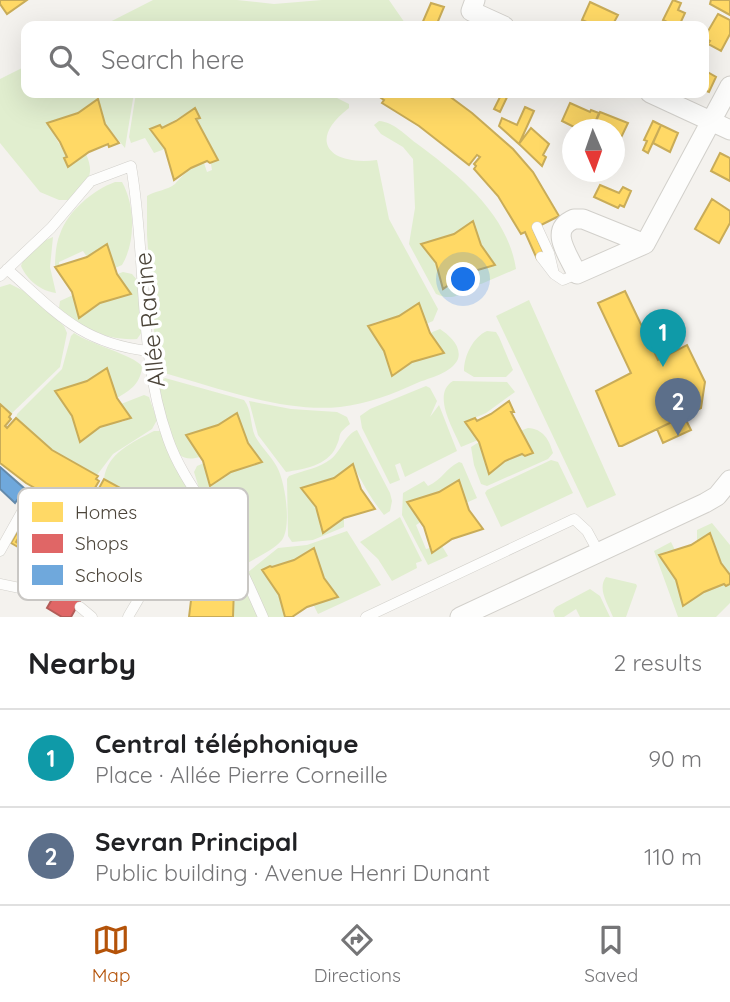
<!DOCTYPE html>
<meta charset="utf-8">
<style>
:root{--surface:#fff;--page:#f6f6f6;--text:#202124;--muted:#757577;--line:#e0e0e0;--accent:#b45309}
body{margin:0;font-family:Quicksand,sans-serif;background:var(--page);color:var(--text)}
.compass{position:absolute;left:562px;top:119px;width:63px;height:63px;border-radius:50%;background:var(--surface);box-shadow:0 7px 28px #0002;rotate:178deg}
.you{position:absolute;left:464px;top:280px;width:24px;height:24px;margin:-18px;border:5px solid #fff;border-radius:50%;background:#1a73e8;box-shadow:0 0 0 10px #1a73e833}
.badge{display:grid;place-items:center;width:46px;height:46px;border-radius:50%;background:var(--accent);color:#fff;font-size:23px;font-weight:700}
.pin{position:absolute;translate:-50% -58px;filter:drop-shadow(0 2px 4px #0008)}
.pin::after{content:'';position:absolute;top:37px;width:24px;height:21px;background:inherit;clip-path:polygon(0 0,100% 0,50% 100%)}
.list{margin:0;padding:0;list-style:none}
h2{display:flex;justify-content:space-between;align-items:center;height:91px;margin:0;padding:0 28px;font-size:30px}
h2 small{font-size:23px;font-weight:400;color:var(--muted)}
.list li{display:grid;grid-template-columns:46px 1fr auto;gap:21px;align-items:center;box-sizing:border-box;height:98px;padding:0 28px;border-top:2px solid var(--line)}
.list b{display:block;font-size:26px;white-space:nowrap}
.list p{margin:0;font-size:23px;white-space:nowrap;color:var(--muted)}
.list em{font-size:23px;font-style:normal;color:var(--muted)}
.icon{flex:none;width:38px;height:38px;fill:none;stroke:currentColor;stroke-width:2;stroke-linecap:round;stroke-linejoin:round}
.map{position:relative;flex:none;width:730px;height:617px;overflow:hidden}
.search{position:absolute;background:var(--surface);box-shadow:0 7px 28px #0002;left:21px;right:21px;top:21px;height:77px;display:flex;align-items:center;gap:18px;box-sizing:border-box;padding:0 24px;border-radius:14px;color:var(--muted);font-size:26px}
.sheet{height:287px;background:var(--surface)}
nav{display:flex;justify-content:space-around;align-items:center;box-sizing:border-box;height:98px;border-top:2px solid var(--line);background:var(--surface);font-size:19px;color:var(--muted)}
nav a{display:grid;justify-items:center;gap:4px}
nav .on{color:var(--accent)}
.map>svg:first-child{display:block}
.green{fill:#e1eecf}
.homes{fill:#ffd966;stroke:#c9ac58;stroke-width:2}
.shops{fill:#e06666;stroke:#b35c58;stroke-width:2}
.schools{fill:#6fa8dc;stroke:#648aab;stroke-width:2}
.lines{fill:none;stroke-linecap:round;stroke-linejoin:round}
.lane-casing{stroke:#d2d0cb;stroke-width:11}
.street-casing{stroke:#d2d0cb;stroke-width:21}
.lane{stroke:#fdfdfc;stroke-width:10}
.street{stroke:#fdfdfc;stroke-width:19}
.labels{text-anchor:middle;dominant-baseline:central;stroke-width:7;stroke-linejoin:round;paint-order:stroke}
.street-label{font-size:24px;fill:#4b4439;stroke:#fff}
.key{fill:#fff;stroke:#c9c7c4;stroke-width:2}
.key-label{font-size:19px;fill:#4b4439}
</style>
<div class="map">
<svg width="730" height="617" viewBox="0 0 730 617">
<rect width="100%" height="100%" fill="#f4f2ee"/>
<path class="green" d="M153,0H237L274,4L322,0H389L407,26H102Z
M26,66V93H134L125,148L105,124L98,99L78,113L47,123L67,157L64,159L68,167L86,154C97,179 84,183 68,200H59L40,192L0,143V79Z
M136,93H327L349,104V108C306,141 330,166 377,160L389,219L438,309L433,321L426,324L419,303L399,316L376,322L368,326L384,351L392,376L412,362L443,353L430,333L440,329C449,335 462,346 458,359C452,373 429,378 417,383C393,394 367,404 340,407C281,413 213,386 157,371L147,235V196C155,191 168,190 175,184C186,172 188,169 204,163L207,172L212,170L207,142L196,119L199,118L195,108L162,128L160,125L150,129L165,149L154,153L145,138L131,143L129,137Z
M379,121C394,122 405,135 416,143C458,174 508,214 516,269L481,284H475L471,272L494,265L481,245L473,221L454,234L422,244L436,263L443,288L464,274L470,287C461,297 448,300 436,294L409,244L415,208L413,159L403,147L381,134L374,125Z
M115,182H122C135,205 136,242 122,265L115,268L106,245L87,257L83,251L59,262V265L55,267C55,257 56,243 60,234C68,211 93,190 115,182Z
M53,237L50,267L56,293C41,291 27,280 21,266C25,253 40,242 53,237Z
M123,272L132,274L138,281L142,332L137,339C108,341 81,328 59,308L60,301L73,295L80,317L100,303L131,294L117,274Z
M10,284L24,291L64,326L67,333L60,367L11,414L0,404V287Z
M529,300L616,495L587,508L496,316Z
M487,331L496,332L499,337L513,370L506,377H474L464,371C464,356 473,337 487,331Z
M74,333C90,344 133,355 142,366C141,383 131,390 117,398L107,369L87,381L56,391L72,416L79,441L100,427L120,419L122,422L131,418L121,404L144,395L149,397L157,420L152,429L113,454L97,475L52,450L16,418L17,414L62,369L71,336Z
M165,378L244,400C252,410 250,424 255,436C261,447 271,456 277,467C285,481 292,526 282,540C274,550 257,557 246,564H244L225,529L199,488L194,472L197,466L204,463L211,486L231,472L261,462L248,443L237,413L218,425L186,435L200,457C193,459 185,460 179,454C168,441 160,399 159,382Z
M453,381L507,382L515,392L486,413L465,422L478,440L461,447C454,430 431,394 453,381Z
M426,386L430,388L437,401L430,417L439,405L457,451L405,477L400,463L395,465L400,480L390,484L362,428L360,416L370,409Z
M249,401L291,409L337,412L347,417L350,424C335,436 343,433 336,447C327,466 304,469 286,472L258,435Z
M528,428C543,429 549,439 553,453L548,459L487,486L481,484L474,465L471,447L479,442L489,473L505,461L522,454L525,456L532,453L520,431Z
M357,430L390,493L392,501L390,511L384,515C371,499 362,482 353,465L334,478L302,488L316,507L323,532L344,518V527L313,540L292,542L288,536L287,479L289,476C304,470 318,469 331,459C341,451 345,435 357,430Z
M154,431H160L174,465L199,507L197,513L186,524L104,479C107,453 133,442 154,431Z
M551,460L558,462L573,493L501,527L485,493L487,490Z
M459,462L462,463L477,498L466,503L458,480L439,492L408,503L421,522L416,525L426,549L430,548L432,553L442,546L448,556L428,565L402,515L403,493L424,481L428,486C443,479 445,469 459,462Z
M202,511L230,554L258,617H233C239,580 226,545 191,528Z
M400,517L422,561L416,563L417,568L392,581L378,559L360,542Z
M712,523L730,545V575L721,563L711,533L697,541V530Z
M347,531L381,585L318,614L313,604L338,597L324,578L313,548L294,560L262,570L279,595L285,610L283,612L285,617H267L247,573L278,548L307,545Z
M671,542L675,550L667,551L659,556L676,580L683,606L704,592L724,584L726,586L730,584V603L716,617H678L654,551Z
M606,577L636,584L637,586L626,617H613C608,604 597,589 606,577Z
M590,589L600,596L610,617H580L576,609L564,617H555L553,611L556,607Z"/>
<path class="homes" d="M0,0H27L7,14L0,4Z
M673,0L681,3L678,10L685,13L679,26H667L669,23L663,20Z
M711,0H730V15L710,4Z
M590,2L618,15L612,26H596L582,20Z
M431,3L444,7L436,26H421Z
M718,14L730,20V34L721,51L708,44L710,41L704,38Z
M704,70L716,77L709,92L704,90Z
M384,93H445L472,113L513,149L533,172L559,216L533,229L545,256L537,259L525,232L521,234L498,196L474,169L476,166L474,164L480,157L477,155L469,165L419,126L382,103L384,100L381,98Z
M502,93H509L500,112L494,109Z
M98,99L105,124L119,143L109,147L108,144L89,152L68,167L64,158L67,157L60,142L47,123L78,113Z
M570,103L590,112L591,110L599,113L592,130H580L562,121Z
M525,107L534,111L519,144L499,126L502,118L517,125Z
M195,108L200,118L196,119L218,160L210,163L207,161L191,168L174,180L165,149L150,129L160,125L162,128L176,121Z
M600,112L628,123L618,144L614,142V130H592Z
M653,121L661,125L648,153L643,150L647,141L644,140Z
M661,125L678,133L670,152L653,143Z
M531,128L549,144L543,155L546,157L542,166L519,144Z
M720,153L730,158V181L711,171Z
M600,185L619,193L623,187L631,191L624,207L620,205L618,208L594,197Z
M712,199L730,211V223L719,243L695,229Z
M473,221L481,245L495,265L464,274L443,289L436,263L421,244L454,234Z
M107,244L117,274L131,294L100,303L79,318L72,292L55,267L87,257Z
M625,291L658,360L687,345L705,382L701,408L622,446H619L596,391L631,373L598,303Z
M419,303L430,333L444,353L412,362L392,376L384,351L368,326L399,316Z
M107,368L117,398L131,418L100,427L80,442L72,416L55,391L87,381Z
M509,401L514,412H511L533,453L525,456L522,454L505,461L489,474L479,442L465,422L475,418L477,421L491,414Z
M0,404L11,414L9,417L11,419L5,426L7,428L16,418L52,450L98,476L96,479L99,481L95,488L98,490L104,479L186,524L184,528L186,531L145,503L123,538L26,483L0,463Z
M237,413L248,443L262,462L231,472L210,486L203,461L186,435L218,425Z
M684,416L691,430L663,443L657,429Z
M353,464L361,489L375,509L344,518L323,533L316,507L301,488L334,478Z
M459,480L469,510L483,529L452,539L432,553L424,527L407,502L439,492Z
M145,503L186,531L183,537L185,539L191,528L211,541L224,557L234,589L233,617H189L192,592L184,574L123,538Z
M29,512L85,544L84,548L31,517L16,542L68,572L66,575L11,543Z
M31,517L93,555L79,580L16,542Z
M710,533L721,563L730,575V584L726,586L724,584L704,592L683,606L676,580L659,555L691,545Z
M314,548L324,578L338,597L307,607L292,617H285L279,595L262,570L270,566L272,567L294,560Z"/>
<path class="shops" d="M67,573L89,585L71,617H62L47,608Z"/>
<path class="schools" d="M0,467L25,489L15,503L0,489Z"/>
<g class="lines">
<g class="lane-casing">
<path id="lane" d="M537,227L549,253L554,274
M541,257L554,274L563,280L577,274
M7,269C56,312 80,343 148,351
M0,276L51,228L91,181L131,166C147,256 137,352 168,439C180,474 205,504 224,536C239,562 251,590 263,617
M0,551L24,508L31,506L37,509L145,566C152,583 136,602 128,617
M0,584L53,595
M80,607L92,617
M366,617L574,519L587,531L599,553"/>
</g>
<g class="street-casing">
<path id="street" d="M475,0L471,11L504,26
M650,93L730,130
M574,219H583L645,244L577,274C568,254 548,230 574,219Z
M645,244L730,86
M460,617L705,503L717,496L730,480"/>
</g>
<use href="#lane" class="lane"/>
<use href="#street" class="street"/>
</g>
<g class="labels">
<g class="street-label">
<text transform="translate(149 320) rotate(-96)">Allée Racine</text>
</g>
</g>
<rect x="18" y="488" width="230" height="112" rx="10" class="key"/>
<rect x="32" y="502" width="31" height="20" fill="#ffd966"/>
<rect x="32" y="534" width="31" height="19" fill="#e06666"/>
<rect x="32" y="565" width="31" height="20" fill="#6fa8dc"/>
<g class="key-label">
<text x="75" y="519">Homes</text>
<text x="75" y="550">Shops</text>
<text x="75" y="582">Schools</text>
</g>
</svg>
<svg class="compass" viewBox="-18 -18 36 36"><path d="M0-13l5 13h-10z" fill="#e53935"/><path d="M0 13l5-13h-10z" fill="#757577"/></svg>
<div class="you"></div>
<div class="pin badge" style="left:663px;top:367px;background:#0f9aa8">1</div>
<div class="pin badge" style="left:678px;top:436px;background:#5c6f8a">2</div>
<div class="search"><svg class="icon" aria-label="search" viewBox="0 0 24 24"><circle cx="10" cy="10" r="6"/><path d="M15 15l6 6"/></svg>Search here</div>
</div>
<section class="sheet">
<h2>Nearby<small>2 results</small></h2>
<ul class="list">
<li><span class="badge" style="background:#0f9aa8">1</span><div><b>Central téléphonique</b><p>Place · Allée Pierre Corneille</p></div><em>90 m</em></li>
<li><span class="badge" style="background:#5c6f8a">2</span><div><b>Sevran Principal</b><p>Public building · Avenue Henri Dunant</p></div><em>110 m</em></li>
</ul>
</section>
<nav>
<a class="on"><svg class="icon" aria-label="map" viewBox="0 0 24 24"><path d="M3 6l6-2 6 2 6-2v14l-6 2-6-2-6 2zM9 4v14M15 6v14"/></svg>Map</a>
<a><svg class="icon" aria-label="directions" viewBox="0 0 24 24"><path d="M12 3l9 9-9 9-9-9zM9 14v-3h6M13 9l2 2-2 2"/></svg>Directions</a>
<a><svg class="icon" aria-label="saved" viewBox="0 0 24 24"><path d="M7 4h10v16l-5-4-5 4z"/></svg>Saved</a>
</nav>
